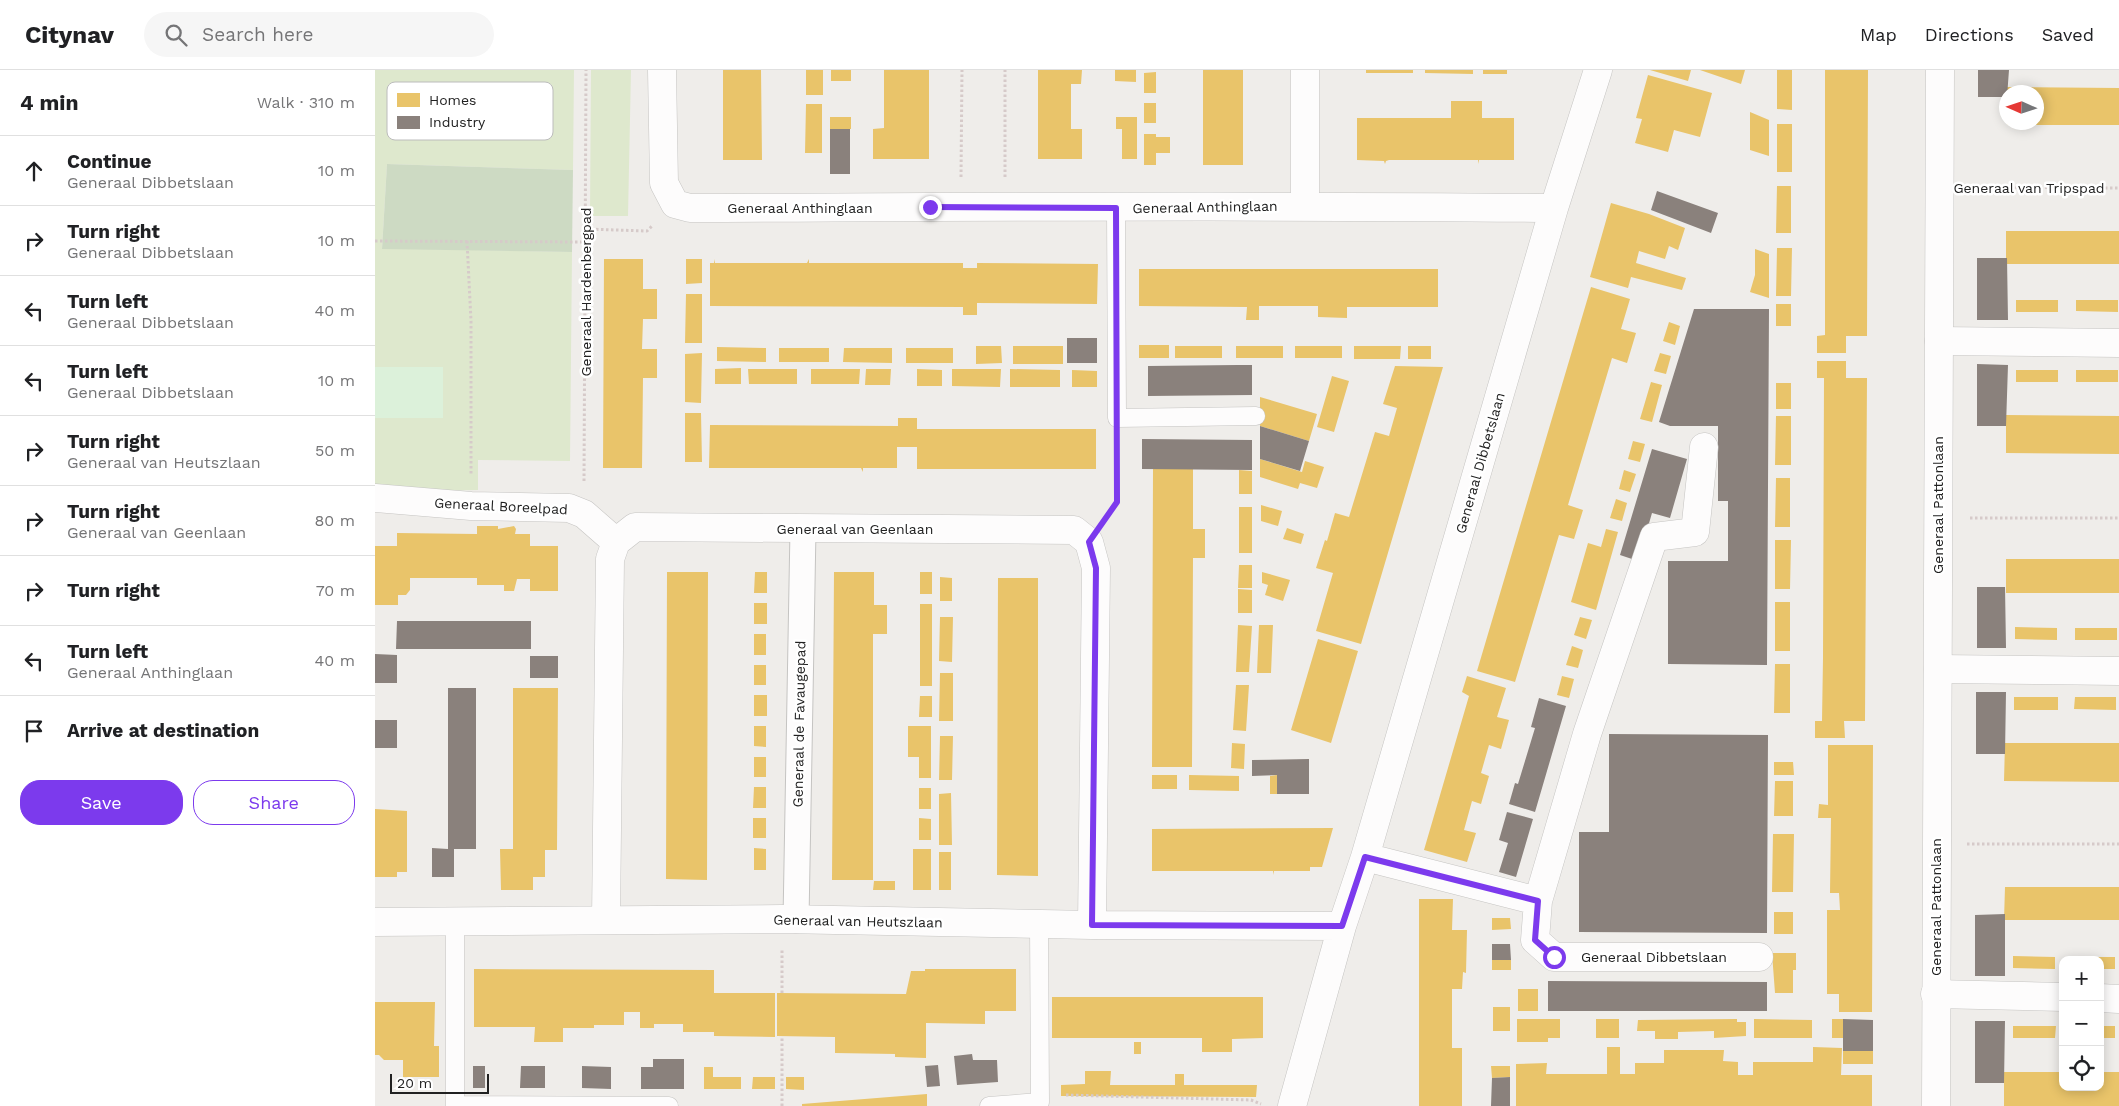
<!DOCTYPE html>
<meta charset="utf-8">
<style>
:root{--surface:#fff;--page:#f6f6f6;--text:#202124;--muted:#757577;--line:#e0e0e0;--accent:#7c3aed}
body{margin:0;font-family:"Work Sans",sans-serif;background:var(--page);color:var(--text)}
.controls{position:absolute;right:15px;bottom:15px;display:grid;overflow:hidden;border-radius:10px;box-shadow:0 2px 12px #0003}
.controls button{width:45px;height:45px;display:grid;place-items:center;padding:0;border:0;border-bottom:1px solid var(--line);background:var(--surface);color:var(--text);font:25px sans-serif}
.compass{position:absolute;left:1624px;top:15px;width:45px;height:45px;border-radius:50%;background:var(--surface);box-shadow:0 2px 12px #0003;rotate:273deg}
.scale{position:absolute;left:15px;bottom:12px;width:99px;box-sizing:border-box;padding-left:5px;border:2px solid #212121;border-top:0;font-size:14px;line-height:18px;white-space:nowrap;color:#212121;-webkit-text-stroke:4px #fff;paint-order:stroke}
.stop{position:absolute;width:15px;height:15px;margin:-11px;border:4px solid #7c3aed;border-radius:50%;background:#fff}
.stop.end{background:#7c3aed;border-color:#fff;box-shadow:0 1px 5px #0008}
.list{margin:0;padding:0;list-style:none}
h2{display:flex;justify-content:space-between;align-items:center;height:65px;margin:0;padding:0 20px;font-size:21px}
h2 small{font-size:16px;font-weight:400;color:var(--muted)}
.list li{display:grid;grid-template-columns:32px 1fr auto;gap:15px;align-items:center;box-sizing:border-box;height:70px;padding:0 20px;border-top:1px solid var(--line)}
.list b{display:block;font-size:19px;white-space:nowrap}
.list p{margin:0;font-size:16px;white-space:nowrap;color:var(--muted)}
.list em{font-size:16px;font-style:normal;color:var(--muted)}
.actions{display:flex;gap:10px;padding:15px 20px}
.actions a{flex:1;padding:11px 0;border:1px solid var(--accent);border-radius:20px;text-align:center;font-size:18px;color:var(--accent)}
.actions .main{background:var(--accent);color:#fff}
.icon{flex:none;width:28px;height:28px;fill:none;stroke:currentColor;stroke-width:2;stroke-linecap:round;stroke-linejoin:round}
.map{position:relative;flex:none;width:1744px;height:1036px;overflow:hidden}
header{display:flex;align-items:center;gap:30px;box-sizing:border-box;height:70px;padding:0 25px;background:var(--surface);border-bottom:1px solid var(--line)}
header strong{font-size:24px}
nav{display:flex;gap:28px;margin-inline-start:auto;font-size:18px}
.search{width:350px;height:45px;background:var(--page);display:flex;align-items:center;gap:12px;box-sizing:border-box;padding:0 18px;border-radius:28px;color:var(--muted);font-size:19px}
main{display:flex}
aside{flex:1;background:var(--surface)}
.map>svg:first-child{display:block}
.grass{fill:#dee8cd}
.forest{fill:#cddac3}
.park{fill:#dcf1da}
.homes{fill:#e9c46a}
.industry{fill:#8a817c}
.lines{fill:none;stroke-linecap:round;stroke-linejoin:round}
.service-casing{stroke:#c5c4c2;stroke-width:19}
.pedestrian-casing{stroke:#c5c4c2;stroke-width:27}
.minor-casing{stroke:#c5c4c2;stroke-width:29}
.tertiary-casing{stroke:#c5c4c2;stroke-width:29}
.path{stroke:#d6cac9;stroke-width:3;stroke-dasharray:2.5 2.5;stroke-linecap:butt}
.service{stroke:#fdfcfc;stroke-width:18}
.pedestrian{stroke:#fdfcfc;stroke-width:25}
.minor{stroke:#fdfcfc;stroke-width:28}
.tertiary{stroke:#fdfcfc;stroke-width:28}
.route{stroke:#7c3aed;stroke-width:6}
.labels{text-anchor:middle;dominant-baseline:central;stroke-width:5;stroke-linejoin:round;paint-order:stroke}
.street-label{font-size:14px;fill:#212121;stroke:#fff}
.key{fill:#fff;stroke:#bcbcbc;stroke-width:1}
.key-label{font-size:14px;fill:#212121}
</style>
<header>
<strong>Citynav</strong>
<div class="search"><svg class="icon" aria-label="search" viewBox="0 0 24 24"><circle cx="10" cy="10" r="6"/><path d="M15 15l6 6"/></svg>Search here</div>
<nav><a>Map</a><a>Directions</a><a>Saved</a></nav>
</header>
<main>
<aside>
<h2>4 min<small>Walk · 310 m</small></h2>
<ul class="list">
<li><svg class="icon" aria-label="ahead" viewBox="0 0 24 24"><path d="M12 20V5M6 11l6-6 6 6"/></svg><div><b>Continue</b><p>Generaal Dibbetslaan</p></div><em>10 m</em></li>
<li><svg class="icon" aria-label="right" viewBox="0 0 24 24"><path d="M7 20v-9h11M14 6l5 5-5 5"/></svg><div><b>Turn right</b><p>Generaal Dibbetslaan</p></div><em>10 m</em></li>
<li><svg class="icon" aria-label="left" viewBox="0 0 24 24"><path d="M17 20v-9H6M10 6l-5 5 5 5"/></svg><div><b>Turn left</b><p>Generaal Dibbetslaan</p></div><em>40 m</em></li>
<li><svg class="icon" aria-label="left" viewBox="0 0 24 24"><path d="M17 20v-9H6M10 6l-5 5 5 5"/></svg><div><b>Turn left</b><p>Generaal Dibbetslaan</p></div><em>10 m</em></li>
<li><svg class="icon" aria-label="right" viewBox="0 0 24 24"><path d="M7 20v-9h11M14 6l5 5-5 5"/></svg><div><b>Turn right</b><p>Generaal van Heutszlaan</p></div><em>50 m</em></li>
<li><svg class="icon" aria-label="right" viewBox="0 0 24 24"><path d="M7 20v-9h11M14 6l5 5-5 5"/></svg><div><b>Turn right</b><p>Generaal van Geenlaan</p></div><em>80 m</em></li>
<li><svg class="icon" aria-label="right" viewBox="0 0 24 24"><path d="M7 20v-9h11M14 6l5 5-5 5"/></svg><div><b>Turn right</b></div><em>70 m</em></li>
<li><svg class="icon" aria-label="left" viewBox="0 0 24 24"><path d="M17 20v-9H6M10 6l-5 5 5 5"/></svg><div><b>Turn left</b><p>Generaal Anthinglaan</p></div><em>40 m</em></li>
<li><svg class="icon" aria-label="arrive" viewBox="0 0 24 24"><path d="M6 21V4h12l-3 4 3 4H6"/></svg><div><b>Arrive at destination</b></div></li>
</ul>
<div class="actions"><a class="main">Save</a><a>Share</a></div>
</aside>
<div class="map">
<svg width="1744" height="1036" viewBox="0 0 1744 1036">
<rect width="100%" height="100%" fill="#efedea"/>
<path class="grass" d="M0,0H199L198,100L12,94L7,178L197,182L195,391L103,390V420L47,421L0,418Z
M216,0H256L253,146H215Z"/>
<path class="forest" d="M12,94L198,100L197,182L7,179Z"/>
<path class="park" d="M0,297H68V348H0Z"/>
<path class="homes" d="M348,0H386L387,90H348Z
M431,0H448V25H431Z
M456,0H476V11H456Z
M509,0H554V89H498V59L509,58Z
M663,0H707L706,14H696V59H707V89H663Z
M740,0H761V12L740,11Z
M828,0H868V95H828Z
M991,0H1038V3H991Z
M1050,0H1098V4L1050,3Z
M1108,0H1132V4H1108Z
M1275,0H1316L1313,11Z
M1325,0H1370L1366,14Z
M1402,0H1417V40L1402,39Z
M1450,0H1493L1492,266H1471V283H1442V266L1450,265Z
M781,2V23H769V3Z
M1273,5L1337,23L1325,67L1299,60L1293,82L1260,73L1267,49L1261,48Z
M1632,17L1744,18V55H1632V52H1662V22H1632Z
M1076,31H1107V48H1139V90H1104L1103,94V90H1014L1011,91L1010,94L1009,91L982,90V48H1076Z
M769,33H781V53H769Z
M431,34H447V83H430Z
M1375,42L1394,50V86L1375,80Z
M455,47H476V59H455Z
M741,47H762V89H747V59H741Z
M1402,54H1417V102H1402Z
M769,64H781V67H795V83H781V95H769Z
M1402,116H1416V163H1401Z
M1236,133L1274,144L1310,158L1303,180L1294,176L1290,189L1264,181L1261,193L1311,208L1307,220L1256,207L1253,218L1215,207Z
M1631,161H1744V194H1631Z
M1402,178H1417L1416,226H1401Z
M1380,179L1394,184V228L1375,222L1380,205Z
M229,189H268V219H282V249H268L267,279H282V308H268L267,398H228Z
M311,189H327V213L311,214Z
M339,189L340,193H432L434,189V193H588V198H602V193L723,194L722,234L602,233V245H588V237L335,236V193H339Z
M764,199H1063V237H972V248L943,247V236H884V250H871L872,237L764,236Z
M1216,217L1255,229L1246,259L1261,263L1252,293L1237,288L1193,435L1208,440L1199,469L1184,465L1140,612L1102,601Z
M311,224H327V273H310Z
M1641,230H1683V242H1641Z
M1701,230H1743V242L1701,241Z
M1401,234H1416V256H1401Z
M1294,252L1305,256L1300,275L1288,271Z
M764,275H794V288H764Z
M601,276H626L627,293L601,294Z
M638,276H688V294H638Z
M800,276H847V288H800Z
M861,276H908V288H861Z
M920,276H967V288H920Z
M979,276H1026L1025,289H979Z
M1033,276H1056V289H1033Z
M342,277L391,278V292L342,291Z
M404,278H454V292H404Z
M469,278H517V293L468,292Z
M531,278H578V293H531Z
M327,283L326,333L310,332V284Z
M1285,283L1296,286L1291,304L1279,301Z
M1442,291H1471V308H1492L1490,651H1469L1470,668H1440V651H1447L1448,588L1449,308H1442Z
M1020,296L1068,297L986,574L941,561L958,503L941,498L950,470L952,471L960,443L974,447L1000,362L1014,366L1022,338L1008,334Z
M366,298V314H340V299Z
M373,299H422V314H374Z
M436,299H485L484,314H436Z
M491,299H516L515,315H490Z
M542,299L567,300V316H542Z
M577,299H626L625,317L577,316Z
M635,299L685,300V317H635Z
M697,300L722,301V317H697Z
M1641,300H1683V312H1641Z
M1701,300H1743V312H1701Z
M957,306L974,311L959,362L942,357Z
M1276,312L1287,315L1277,352L1265,349Z
M1401,313H1416V339H1401Z
M885,327L942,344L934,371L885,356Z
M310,343H326L327,392H310Z
M1631,345L1744,346V384L1631,383Z
M1401,346H1416V395H1400Z
M523,348H542V359H721V399H542V377H522V398H488V402L486,398H334L335,355L523,356Z
M1258,371L1270,374L1265,392L1253,389Z
M885,389L927,402L930,391L949,397L942,418L925,413L923,419L885,407Z
M778,399H818V459H830V488H818L817,697H777Z
M864,400L877,401V424H864Z
M1249,400L1261,404L1255,422L1244,419Z
M1401,408H1415V457H1400Z
M1241,429L1252,433L1247,451L1235,448Z
M886,435L907,441L903,456L886,451Z
M864,437H877V483H864Z
M102,456H123V459L139,456L141,459L140,464H155V476H183V521H155V509H142L139,521H129V515H102V508H35V520L31,525H23V535H0V476H22V463L102,464Z
M912,458L929,464L926,474L908,469Z
M1231,459L1243,462L1221,540L1196,532L1213,473L1226,477Z
M1400,470H1416L1415,519H1400Z
M1631,489H1744V523H1631Z
M864,495H877V518H863Z
M292,502H333L332,810L291,809Z
M380,502H392V523H379Z
M459,502H499V535H512V564H498V810H457Z
M545,502H557V524H545Z
M887,502L915,510L908,531L890,525L893,515L887,513Z
M565,507L577,508V531H565Z
M623,508H663V806L622,805Z
M863,519L877,520V543H863Z
M1400,532H1415V581H1400Z
M379,533H392V554H379Z
M545,534H557V616H545Z
M565,547H578L577,592L564,591Z
M1205,547L1217,550L1211,569L1199,565Z
M863,555L877,556L874,602H861Z
M884,555H898L896,603H882Z
M1640,557L1682,558V570L1640,569Z
M1700,558H1742V570H1700Z
M379,564H391V585H379Z
M943,569L983,581L956,673L916,660Z
M1197,576L1208,580L1203,598L1191,595Z
M1400,594H1415V643H1399Z
M379,595H391V615H379Z
M565,603H578V651H564Z
M1092,606L1131,618L1122,647L1134,650L1126,679L1114,675L1106,703L1114,706L1106,734L1097,731L1089,760L1101,763L1092,792L1049,780L1094,626L1087,622Z
M1187,606L1199,609L1194,628L1182,625Z
M861,615H874L871,661L858,660Z
M138,618H183L182,780H170V807H158V820H126L125,779H138Z
M379,625H392V646H379Z
M545,626H557V647H544Z
M1639,627H1683V640H1639Z
M1700,627H1741V640L1699,639Z
M379,656H391V677L379,676Z
M533,656H556V708H544V687H533Z
M565,666H578L577,710H564Z
M857,673L870,674L869,699L856,698Z
M1630,673H1744V712L1629,711Z
M1453,675H1498L1497,942H1464V924H1452V840H1465L1464,823H1455L1456,748H1443L1444,734L1453,735Z
M379,687H391V707H379Z
M1399,692H1418L1419,705H1399Z
M777,705H802V719H777Z
M814,705L864,706V721L814,720Z
M902,705V724H895V706Z
M1400,711H1418V746H1399Z
M379,717H391V738H378Z
M544,718H556V739H544Z
M576,723L577,775H564V724Z
M0,739L32,741V802H22V807H0Z
M378,748H391V768H378Z
M544,748L556,749V770H544Z
M958,758L947,797H935V801H899L898,805V801H777V759Z
M1398,764H1419L1418,822H1397Z
M379,778L391,779V800H379Z
M538,779H556V820H538Z
M564,782H576V820H564Z
M499,811H520V820H498Z
M1630,817H1744V850H1629Z
M1044,829H1078L1077,860H1092L1091,903L1088,902L1087,919H1077V978H1087V1036H1044Z
M1399,842H1418V864H1399Z
M1117,848H1135L1136,859L1117,860Z
M1397,883H1421V900H1418V923H1400Z
M1638,886L1680,887V899L1638,898Z
M1699,887H1740V899H1725V890H1699Z
M1117,890H1136V900H1117Z
M99,899L339,900V923H400V967L339,966V962H308V954H279V958H265V942H249V955H219V958H188V972H159L160,957H99Z
M550,899H641V941H610V954L551,953V988L520,987V984L460,983V967L402,966V923L531,924L536,901H550Z
M1143,919H1163V941H1143Z
M677,927H888V968L857,969V982H827V968H677Z
M0,932H60L59,976H64V1007H28V990H9L4,985H0Z
M1118,937H1135V961H1118Z
M1142,949H1185V968H1173V972H1142Z
M1221,949H1244V968H1221Z
M1362,949V952H1371V966L1339,968V961L1303,962V969H1280V961H1262L1263,950Z
M1379,949L1437,950V968H1379Z
M1457,949H1468V968H1457Z
M1638,956H1681L1680,968H1638Z
M1725,956H1740V968H1725Z
M759,972H766V984H759Z
M1232,977H1245V1004H1260V993H1289V980H1349L1348,991L1363,992V1005H1378V992H1438V977L1467,978L1466,1005H1497V1036H1141V994L1172,993L1171,1004H1232Z
M1468,981H1498V994H1468Z
M1116,996H1135V1007L1117,1008Z
M329,997H338V1007H366V1019H329Z
M710,1001H736L735,1015H800V1004H809V1015H882L881,1027L686,1026V1015L710,1014Z
M1629,1002H1688V1017H1725V1002H1744V1036H1629Z
M378,1007H400V1019H377Z
M411,1007H429V1020L411,1019Z
M552,1024V1036H427V1034Z"/>
<path class="industry" d="M1603,0H1634L1632,27H1603Z
M455,59H475V104H455Z
M1282,121L1343,143L1336,163L1276,140Z
M1602,188H1632L1633,250H1602Z
M1319,239H1394L1392,595L1293,594V491H1353V431H1343V356H1295L1284,352Z
M692,268H722V293H692Z
M1602,294L1633,295L1631,356H1602Z
M862,295H877V325L773,326V296Z
M885,356L934,371L925,401L885,389Z
M767,369L877,370V400L767,399Z
M1277,379L1312,389L1295,448L1277,443L1263,491L1245,485Z
M1602,517H1630L1631,578H1602Z
M22,551H156V579H21Z
M0,584L22,585V613H0Z
M155,586H183V608H155Z
M73,618H101V779H79V807H57V778L73,779Z
M1601,622H1631L1630,684H1601Z
M1164,628L1191,636L1160,742L1134,734L1140,713L1143,714L1160,658L1156,657Z
M0,650H22V678H0Z
M1234,664L1393,665L1392,863L1204,862V762H1234Z
M934,689V724H902V705L877,706V690Z
M1132,742L1158,749L1141,807L1124,802L1133,773L1124,770Z
M1630,844V906H1600V845Z
M1117,874H1135L1136,890H1117Z
M1173,911L1392,912V941H1173Z
M1468,949L1498,950V981H1468Z
M1600,951H1630L1629,1013H1600Z
M597,984L598,990H622L623,1012L582,1015L579,986Z
M278,989H309V1019H266V997H278Z
M563,995L565,1016L552,1017L550,996Z
M98,996H110V1018H98Z
M146,996H170V1018H145Z
M207,996L236,997V1019L207,1018Z
M1135,1007V1036H1116L1117,1008Z"/>
<g class="lines">
<g class="service-casing">
<path id="service" d="M741,138L742,348L881,346
M80,851V1035L294,1036
M614,1036L665,1032L664,854"/>
</g>
<g class="pedestrian-casing">
<path id="pedestrian" d="M421,850L428,459"/>
</g>
<g class="minor-casing">
<path id="minor" d="M287,0L289,113L300,134L315,138C603,137 891,135 1179,138
M930,0V136
M1564,271L1744,273
M1329,377L1320,462L1279,467L1212,664L1163,831L1160,870L1179,887H1384
M0,428L96,436L194,438L209,444L241,472
M1563,599L1744,601
M990,787L1163,831
M231,850L235,489L241,472L260,457L699,460L714,472L721,498L717,855
M0,852L407,849L717,855L967,856
M1560,924L1688,927
M1725,928L1744,929
M917,1036L967,856L990,787L1179,138L1223,0"/>
</g>
<g class="tertiary-casing">
<path id="tertiary" d="M1561,1036L1565,0"/>
</g>
<path class="path" d="M586,107L587,0
M630,107V0
M1595,117L1744,118
M211,159L272,161L278,155
M0,171L211,172
M92,171L96,251V405
M209,411L211,0
M731,447L742,432V374
M1595,448H1744
M1592,774H1744
M407,923V879
M691,1025L876,1030L886,1034
M407,1036V967"/>
<use href="#service" class="service"/>
<use href="#pedestrian" class="pedestrian"/>
<use href="#minor" class="minor"/>
<use href="#tertiary" class="tertiary"/>
</g>
<g class="lines">
<path class="route" d="M555,137L741,138L742,432L714,472L721,498L717,855L967,856L990,787L1163,831L1160,870L1179,887"/>
</g>
<g class="labels">
<g class="street-label">
<text x="1654" y="118">Generaal van Tripspad</text>
<text transform="translate(830 137) rotate(-1)">Generaal Anthinglaan</text>
<text x="425" y="138">Generaal Anthinglaan</text>
<text transform="translate(211 222) rotate(-90)">Generaal Hardenbergpad</text>
<text transform="translate(1105 393) rotate(-74)">Generaal Dibbetslaan</text>
<text transform="translate(1563 435) rotate(-90)">Generaal Pattonlaan</text>
<text transform="translate(126 436) rotate(3)">Generaal Boreelpad</text>
<text x="480" y="459">Generaal van Geenlaan</text>
<text transform="translate(424 654) rotate(-89)">Generaal de Favaugepad</text>
<text transform="translate(1561 837) rotate(-90)">Generaal Pattonlaan</text>
<text transform="translate(483 851) rotate(1)">Generaal van Heutszlaan</text>
<text x="1279" y="887">Generaal Dibbetslaan</text>
</g>
</g>
<rect x="12" y="12" width="166" height="58" rx="8" class="key"/>
<rect x="22" y="23" width="23" height="14" fill="#e9c46a"/>
<rect x="22" y="46" width="23" height="13" fill="#8a817c"/>
<g class="key-label">
<text x="54" y="35">Homes</text>
<text x="54" y="57">Industry</text>
</g>
</svg>
<div class="controls">
<button>+</button>
<button>−</button>
<button><svg class="icon" aria-label="locate" viewBox="0 0 24 24"><circle cx="12" cy="12" r="6"/><path d="M12 2v4M12 18v4M2 12h4M18 12h4"/></svg></button>
</div>
<svg class="compass" viewBox="-18 -18 36 36"><path d="M0-13l5 13h-10z" fill="#e53935"/><path d="M0 13l5-13h-10z" fill="#757577"/></svg>
<div class="scale">20 m</div>
<div class="stop" style="left:1179px;top:887px"></div>
<div class="stop end" style="left:555px;top:137px"></div>
</div>
</main>
